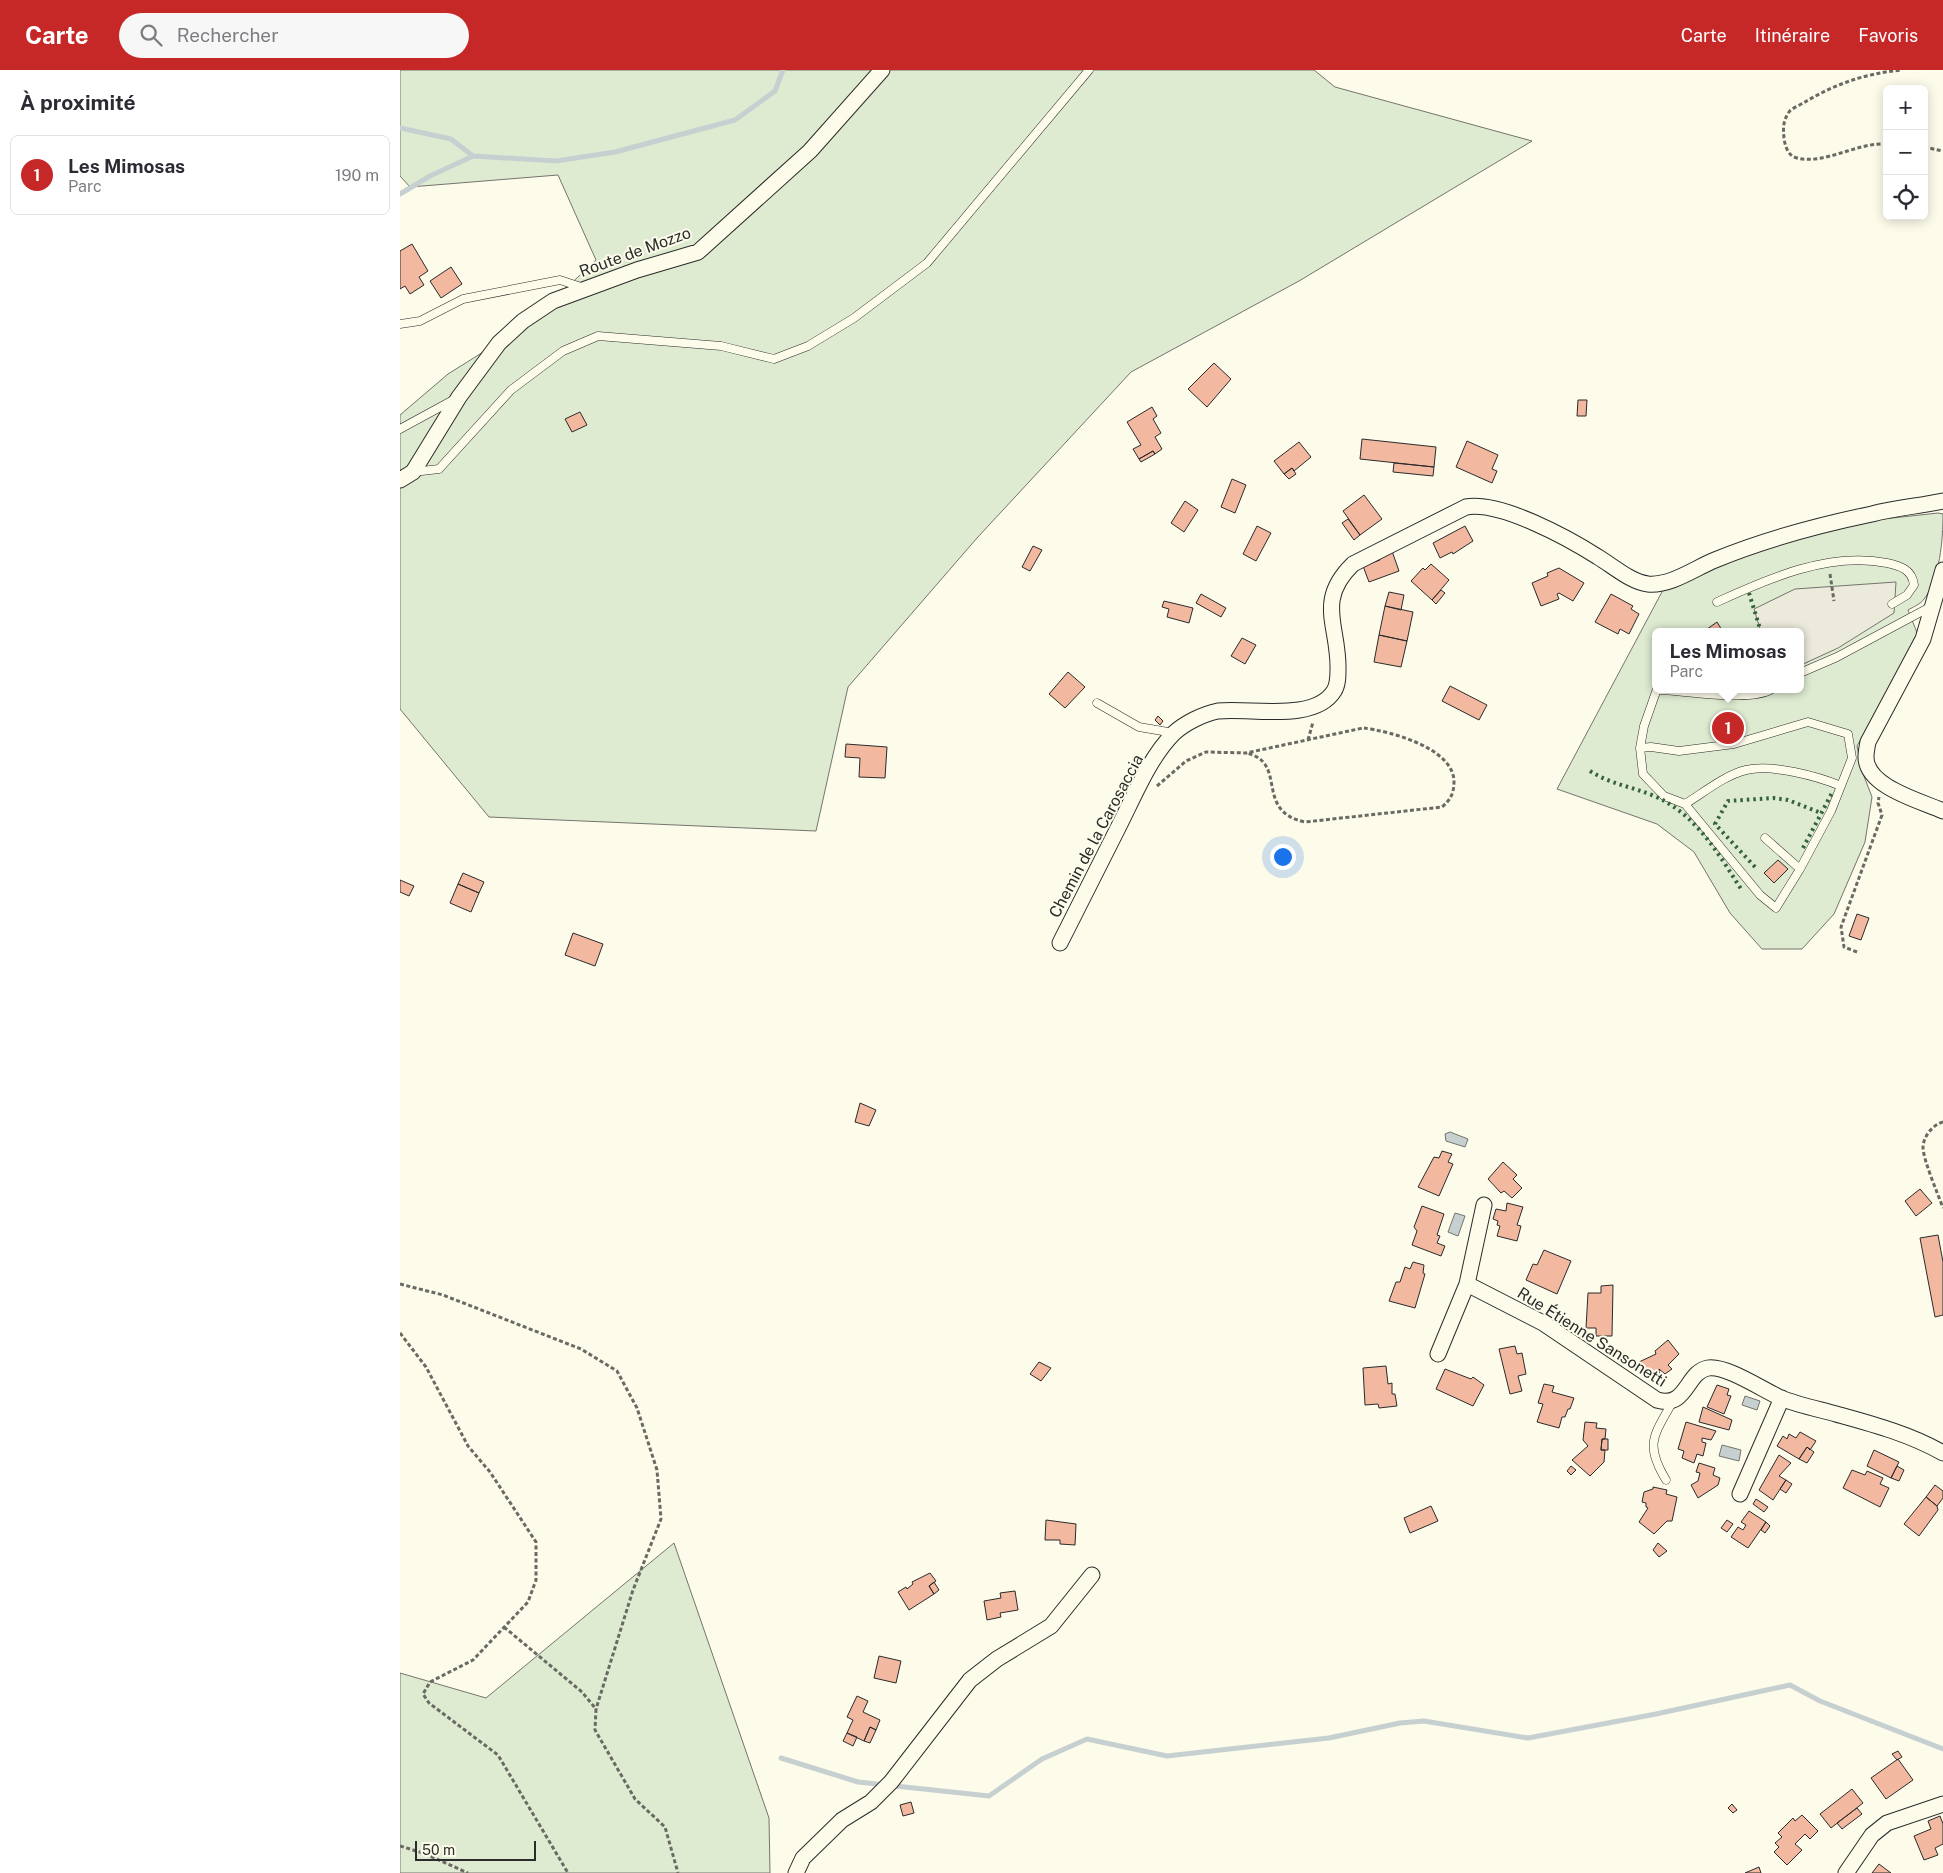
<!DOCTYPE html>
<html lang="fr">
<meta charset="utf-8">
<style>
:root{--surface:#fff;--page:#f7f7f7;--text:#2b2b33;--muted:#7c7c81;--line:#e1e1e2;--accent:#c62828}
body{margin:0;font-family:"Public Sans",sans-serif;background:var(--page);color:var(--text)}
.controls{position:absolute;right:15px;top:15px;display:grid;overflow:hidden;border-radius:8px;box-shadow:0 2px 12px #0003}
.controls button{width:45px;height:45px;display:grid;place-items:center;padding:0;border:0;border-bottom:1px solid var(--line);background:var(--surface);color:var(--text);font:25px sans-serif}
.scale{position:absolute;left:15px;bottom:12px;width:121px;box-sizing:border-box;padding-left:5px;border:2px solid #2b2b2b;border-top:0;font-size:14px;line-height:18px;white-space:nowrap;color:#2b2b2b;-webkit-text-stroke:4px #fdfbea;paint-order:stroke}
.you{position:absolute;left:882px;top:786px;width:18px;height:18px;margin:-12px;border:4px solid #fff;border-radius:50%;background:#1a73e8;box-shadow:0 0 0 8px #1a73e833}
.badge{display:grid;place-items:center;width:32px;height:32px;border-radius:50%;background:var(--accent);color:#fff;font-size:16px;font-weight:700}
.pin{position:absolute;translate:-50% -50%;border:2px solid #fff;box-shadow:0 1px 5px #0006}
.popup{position:absolute;left:1252px;top:558px;width:152px;height:65px;box-sizing:border-box;display:grid;place-content:center;border-radius:8px;background:var(--surface);filter:drop-shadow(0 1px 4px #0005);font-size:16px;white-space:nowrap;color:var(--muted)}
.popup b{font-size:19px;color:var(--text)}
.popup::after{content:'';position:absolute;left:50%;top:100%;margin-left:-10px;border:10px solid transparent;border-top-color:var(--surface)}
.list{margin:0;padding:0;list-style:none}
h2{display:flex;justify-content:space-between;align-items:center;height:65px;margin:0;padding:0 20px;font-size:21px}
h2 small{font-size:16px;font-weight:400;color:var(--muted)}
.list li{display:grid;grid-template-columns:32px 1fr auto;gap:15px;align-items:center;box-sizing:border-box;height:80px;margin:0 10px 10px;padding:0 10px;border:1px solid var(--line);border-radius:8px}
.list b{display:block;font-size:19px;white-space:nowrap}
.list p{margin:0;font-size:16px;white-space:nowrap;color:var(--muted)}
.list em{font-size:16px;font-style:normal;color:var(--muted)}
.icon{flex:none;width:28px;height:28px;fill:none;stroke:currentColor;stroke-width:2;stroke-linecap:round;stroke-linejoin:round}
.map{position:relative;flex:none;width:1543px;height:1803px;overflow:hidden}
header{display:flex;align-items:center;gap:30px;box-sizing:border-box;height:70px;padding:0 25px;background:var(--accent);color:#fff}
header strong{font-size:24px}
nav{display:flex;gap:28px;margin-inline-start:auto;font-size:18px}
.search{width:350px;height:45px;background:var(--page);display:flex;align-items:center;gap:12px;box-sizing:border-box;padding:0 18px;border-radius:28px;color:var(--muted);font-size:19px}
main{display:flex}
aside{flex:1;background:var(--surface)}
.map>svg:first-child{display:block}
.green{fill:#deebd1;stroke:#74746e;fill-rule:evenodd}
.parking{fill:#eceadb;stroke:#74746e}
.water{fill:#c7d0d0;stroke:#74746e}
.lines{fill:none;stroke-linecap:round;stroke-linejoin:round}
.stream{stroke:#c7d0d0;stroke-width:5}
.building{fill:#f2b8a0;stroke:#2b2b2b}
.lane-casing{stroke:#2b2b2b;stroke-width:9}
.street-casing{stroke:#2b2b2b;stroke-width:17}
.path{stroke:#6a6964;stroke-width:3;stroke-dasharray:4 2.5;stroke-linecap:butt}
.lane{stroke:#fdfbea;stroke-width:8}
.street{stroke:#fdfbea;stroke-width:15}
.hedge{stroke:#34623c;stroke-width:4;stroke-dasharray:2.5 4;stroke-linecap:butt}
.labels{text-anchor:middle;dominant-baseline:central;stroke-width:4;stroke-linejoin:round;paint-order:stroke}
.street-label{font-size:16px;fill:#2b2b2b;stroke:#fdfbea}
</style>
<header>
<strong>Carte</strong>
<div class="search"><svg class="icon" aria-label="search" viewBox="0 0 24 24"><circle cx="10" cy="10" r="6"/><path d="M15 15l6 6"/></svg>Rechercher</div>
<nav><a>Carte</a><a>Itinéraire</a><a>Favoris</a></nav>
</header>
<main>
<aside>
<h2>À proximité<small></small></h2>
<ul class="list">
<li><span class="badge">1</span><div><b>Les Mimosas</b><p>Parc</p></div><em>190 m</em></li>
</ul>
</aside>
<div class="map">
<svg width="1543" height="1803" viewBox="0 0 1543 1803">
<rect width="100%" height="100%" fill="#fdfbea"/>
<path class="green" d="M0,0H914L935,17L1132,71L899,211L731,302L577,468L448,617L416,761L89,747L0,639V345L48,304L128,254L196,190L158,105L10,117L0,106Z
M1538,443L1543,444C1543,469 1540,509 1524,529C1521,534 1513,537 1508,540L1518,565L1457,676L1462,701L1472,727L1465,772L1434,844L1402,879H1362L1330,843L1294,782L1257,754L1157,719L1264,518L1315,496L1386,471L1474,450ZM1256,562H1400V619H1256Z
M274,1473L369,1748L370,1803H0V1603L86,1628Z"/>
<path class="parking" d="M1496,512L1494,543L1438,578L1401,595L1400,562H1361L1354,539L1395,519Z"/>
<path class="water" d="M1050,1062L1068,1069L1065,1077L1046,1071L1045,1064Z
M1055,1143L1065,1146L1058,1166L1048,1162Z
M1345,1326L1360,1331L1357,1340L1342,1335Z
M1322,1375L1341,1380L1339,1391L1319,1386Z"/>
<g class="lines">
<path class="stream" d="M0,58L51,69L73,86L156,91L215,82L335,50L375,21L383,0
M0,124L30,106L73,86
M381,1688L458,1712L589,1726L642,1689L687,1669L767,1686L929,1668L1000,1653L1024,1651L1128,1668L1256,1644L1390,1615L1420,1631L1543,1679"/>
</g>
<path class="building" d="M12,174L28,201L19,207L24,215L10,224L5,216L0,219V181Z
M51,197L62,214L41,228L30,211Z
M814,293L831,309L807,337L788,319Z
M1178,330H1187L1186,346H1177Z
M752,337L757,346L753,349L761,363L755,367L762,379L755,384L753,381L739,389L733,379L741,375L727,352Z
M180,342L187,355L172,362L165,349Z
M962,369L1036,377L1034,397L960,389Z
M1067,371L1098,385L1092,399L1097,401L1092,413L1056,397Z
M899,372L911,387L894,401L892,398L884,404L874,391Z
M753,381L755,384L741,392L739,389Z
M994,393L1034,397L1033,406L993,402Z
M892,398L896,404L889,409L884,404Z
M832,409L846,415L835,443L821,437Z
M964,425L982,449L960,465L943,441Z
M785,431L798,440L784,462L771,453Z
M948,449L960,465L954,470L942,453Z
M857,456L871,463L856,491L843,484Z
M1065,456L1073,471L1053,484L1052,482L1040,488L1033,473Z
M633,476L642,480L630,501L622,497Z
M992,481L999,501L969,512L963,496L980,490L978,486Z
M1031,494L1049,510L1032,530L1011,511L1023,498L1025,500Z
M1159,498L1184,513L1173,531L1159,523L1157,524L1159,529L1141,536L1132,513L1148,506L1147,503Z
M1041,520L1045,523L1036,534L1032,530Z
M989,522L1004,525L1001,540L985,536Z
M801,524L826,538L821,547L796,533Z
M1211,524L1233,536L1231,539L1239,544L1229,564L1220,559L1218,564L1195,552Z
M764,531L793,538L789,553L767,547L769,539L762,537Z
M985,536L1013,542L1007,571L979,565Z
M1317,552L1323,562H1303Z
M979,565L1007,571L1001,597L974,592Z
M842,568L856,575L845,594L831,586Z
M668,602L685,617L665,638L649,624Z
M1050,616L1087,635L1079,650L1042,631Z
M758,646L763,651L760,655L755,650Z
M446,674L487,677L485,708L459,707L460,688L445,687Z
M1378,790L1388,799L1374,813L1364,803Z
M63,803L84,812L79,823L58,814Z
M0,810L14,816L9,826L0,822Z
M58,814L79,823L71,842L50,833Z
M1457,844L1469,848L1461,870L1449,866Z
M173,863L203,874L195,896L165,885Z
M460,1033L476,1040L469,1056L455,1052Z
M1042,1081L1052,1084L1048,1092L1053,1094L1039,1126L1018,1117L1034,1087L1039,1088Z
M1103,1092L1117,1105L1113,1109L1122,1118L1112,1128L1104,1121L1101,1123L1088,1109Z
M1520,1119L1532,1133L1516,1146L1505,1131Z
M1107,1133L1123,1137L1117,1155L1121,1156L1117,1171L1097,1166L1100,1156L1097,1155L1098,1151L1093,1149L1096,1139L1106,1141Z
M1022,1136L1044,1144L1037,1165L1040,1166L1037,1173L1045,1176L1041,1186L1012,1175L1017,1161L1014,1157Z
M1538,1165L1543,1192V1245L1535,1247L1520,1168Z
M1144,1180L1171,1191L1157,1224L1126,1210L1133,1194L1137,1195Z
M1013,1192L1024,1195L1023,1203L1025,1204L1015,1238L989,1231L996,1212H1000L1005,1197L1010,1199Z
M1213,1215L1212,1266H1196V1258H1186L1188,1223H1201V1216Z
M1268,1270L1279,1284L1268,1295L1272,1299L1265,1304L1259,1299L1260,1305L1252,1306V1301L1241,1303L1239,1292L1256,1284L1255,1281Z
M1115,1276L1117,1284L1122,1283L1126,1304L1118,1306L1122,1321L1110,1324L1099,1279Z
M639,1292L651,1298L641,1311L630,1304Z
M986,1296L988,1314L992,1313V1324H995L997,1336L979,1338L978,1334L965,1335L963,1298Z
M1045,1299L1071,1309L1073,1307L1084,1315L1073,1336L1036,1319Z
M1144,1314L1154,1316L1152,1322L1174,1328L1170,1339H1168L1165,1347H1162L1159,1358L1137,1352L1143,1334L1138,1333Z
M1317,1315L1329,1319L1327,1325L1331,1326L1324,1344L1307,1337Z
M1303,1337L1332,1350L1329,1360L1299,1352Z
M1185,1352L1197,1353L1196,1358L1206,1359L1205,1369H1202L1201,1380H1205L1204,1392L1190,1406L1172,1390L1188,1376L1183,1370Z
M1286,1352L1316,1361L1311,1370L1302,1368V1372L1306,1373L1303,1386L1297,1384L1294,1393L1282,1388L1284,1381L1278,1379Z
M1400,1362L1416,1371L1410,1380L1407,1377L1399,1389L1377,1376L1383,1366L1387,1369L1389,1364L1396,1368Z
M1202,1369H1208V1380H1201Z
M1407,1377L1414,1382L1407,1393L1399,1389Z
M1474,1380L1499,1392L1491,1408L1467,1396Z
M1379,1385L1391,1393L1379,1406L1386,1410L1373,1430L1359,1420Z
M1299,1393L1315,1398L1313,1405L1320,1408L1318,1415L1298,1428L1291,1415L1298,1411L1300,1403L1296,1402Z
M1171,1396L1176,1400L1171,1405L1167,1401Z
M1497,1396L1504,1400L1499,1411L1491,1408Z
M1452,1400L1465,1405L1467,1401L1483,1408L1480,1414L1489,1418L1480,1437L1443,1418Z
M1386,1410L1392,1414L1386,1423L1380,1419Z
M1535,1415L1543,1421V1428L1537,1436L1526,1427Z
M1253,1417L1267,1420L1266,1424L1277,1427L1272,1451H1267L1254,1464L1239,1452L1248,1438L1246,1437V1433L1242,1432L1244,1422L1253,1419Z
M1526,1427L1537,1436L1538,1440L1519,1466L1504,1454Z
M1356,1429L1368,1437L1364,1442L1353,1434Z
M1031,1436L1038,1451L1010,1463L1004,1448Z
M1349,1441L1366,1452L1348,1478L1331,1467L1338,1457L1343,1460L1346,1455L1341,1452Z
M646,1450L676,1454L675,1475L660,1474V1470H645Z
M1327,1450L1333,1454L1327,1462L1321,1458Z
M1366,1452L1370,1456L1365,1463L1361,1460Z
M1258,1473L1267,1481L1259,1487L1253,1480Z
M530,1503L536,1511L529,1516L534,1524L509,1540L498,1522L506,1517L507,1519L513,1514L512,1512Z
M534,1512L539,1520L534,1524L529,1516Z
M615,1521L618,1540L600,1543L601,1547L587,1550L584,1531L601,1528L600,1523Z
M479,1586L501,1591L496,1613L474,1608Z
M457,1626L468,1631L463,1642L480,1650L476,1660L470,1657L464,1671L447,1663L453,1650L447,1647Z
M470,1657L476,1660L470,1673L464,1671Z
M447,1663L457,1667L453,1676L443,1671Z
M1498,1681L1502,1687L1497,1690L1492,1684Z
M1498,1689L1513,1710L1486,1729L1471,1708Z
M1452,1719L1463,1733L1431,1758L1420,1744Z
M511,1732L514,1743L503,1746L500,1735Z
M1332,1734L1337,1740L1333,1743L1328,1738Z
M1457,1738L1462,1744L1442,1759L1437,1753Z
M1402,1745L1418,1761L1410,1769L1405,1764L1395,1774L1402,1780L1387,1795L1374,1782L1379,1777L1375,1773L1382,1767L1378,1763L1393,1748L1395,1751Z
M1540,1746L1543,1754V1774L1535,1778L1538,1785L1524,1790L1514,1766L1531,1759L1528,1751Z
M1479,1794L1491,1803H1472Z
M1359,1797L1361,1803H1345Z"/>
<g class="lines">
<g class="lane-casing">
<path id="lane" d="M0,254L20,251L63,229L160,210L184,218
M0,359L55,329
M13,402L39,399L111,320L163,281L198,266L321,276L374,289L408,276L454,248L527,193L689,0
M1317,532C1367,509 1430,481 1487,493C1500,496 1512,499 1514,515L1507,525L1492,534
M1400,603L1437,587L1532,536
M1257,620C1283,620 1351,633 1372,619
M697,633L739,657L774,663
M1240,678L1251,677L1279,681L1334,674L1408,652L1448,664L1452,688L1431,741L1400,799L1376,838L1360,825L1285,734L1264,726L1243,704L1240,678L1244,656L1257,619
M1285,734C1303,723 1325,705 1346,700C1372,694 1417,706 1441,716
M1365,768L1400,799
M1266,1410C1244,1374 1254,1365 1273,1331"/>
</g>
<g class="street-casing">
<path id="street" d="M0,410L13,402L59,327L99,273L123,251L153,231L237,200L298,182L410,81L482,0
M1543,500L1523,569L1468,672C1467,677 1466,682 1466,687C1466,717 1521,731 1543,741
M660,873C680,833 700,793 720,754C735,724 750,687 774,663C785,653 803,644 818,641C849,637 914,653 934,621C938,615 938,606 938,599C939,556 915,531 953,494L1066,437C1101,431 1168,468 1198,487C1213,496 1231,512 1248,514C1271,516 1295,498 1315,490C1366,469 1419,455 1472,444C1495,438 1519,436 1543,431
M1067,1214L1084,1135
M1038,1284L1067,1214L1143,1253L1257,1330C1287,1339 1286,1302 1308,1298C1326,1295 1363,1320 1381,1328C1398,1335 1418,1339 1436,1344C1472,1354 1510,1364 1543,1383
M1340,1424L1382,1328
M396,1803L403,1788L442,1750L471,1732L491,1712L570,1610L597,1589L651,1556L692,1505
M1446,1803L1472,1765L1487,1753L1543,1734"/>
</g>
<path class="path" d="M1487,74C1457,72 1425,95 1397,88C1388,86 1385,76 1384,68C1383,58 1383,51 1389,42C1392,38 1400,35 1405,32C1435,14 1467,3 1502,0
M1524,77L1543,81
M1430,504L1434,531
M908,670L913,652
M757,716L786,691L806,682L846,683L963,658C990,661 1053,678 1054,711C1054,723 1051,729 1042,737L905,752C853,741 889,692 846,683
M1457,882L1444,877L1441,857L1482,745L1478,733L1479,727
M1543,1052C1532,1055 1523,1067 1523,1078C1524,1092 1538,1124 1543,1138
M0,1214L43,1225L181,1279L217,1301L237,1338L257,1400L261,1449L233,1520L196,1639
M0,1263L26,1297L68,1376L90,1402L136,1472V1510L128,1532L73,1590L30,1612L23,1624L29,1633L98,1685L168,1803
M104,1557L182,1622L196,1639L195,1660L235,1729L265,1757L278,1803
M0,1776L23,1783L68,1803"/>
<use href="#lane" class="lane"/>
<use href="#street" class="street"/>
<path class="hedge" d="M1349,523L1361,562
M1190,701C1212,715 1231,716 1254,726C1295,743 1318,783 1341,819
M1403,778L1433,721
M1355,797L1315,754L1328,731L1373,728L1388,730L1421,743"/>
</g>
<g class="labels">
<g class="street-label">
<text transform="translate(235 182) rotate(-20)">Route de Mozzo</text>
<text transform="translate(696 766) rotate(-62)">Chemin de la Carosaccia</text>
<text transform="translate(1192 1267) rotate(32)">Rue Étienne Sansonetti</text>
</g>
</g>
</svg>
<div class="controls">
<button>+</button>
<button>−</button>
<button><svg class="icon" aria-label="locate" viewBox="0 0 24 24"><circle cx="12" cy="12" r="6"/><path d="M12 2v4M12 18v4M2 12h4M18 12h4"/></svg></button>
</div>
<div class="scale">50 m</div>
<div class="you"></div>
<div class="pin badge" style="left:1328px;top:658px">1</div>
<div class="popup"><b>Les Mimosas</b>Parc</div>
</div>
</main>
